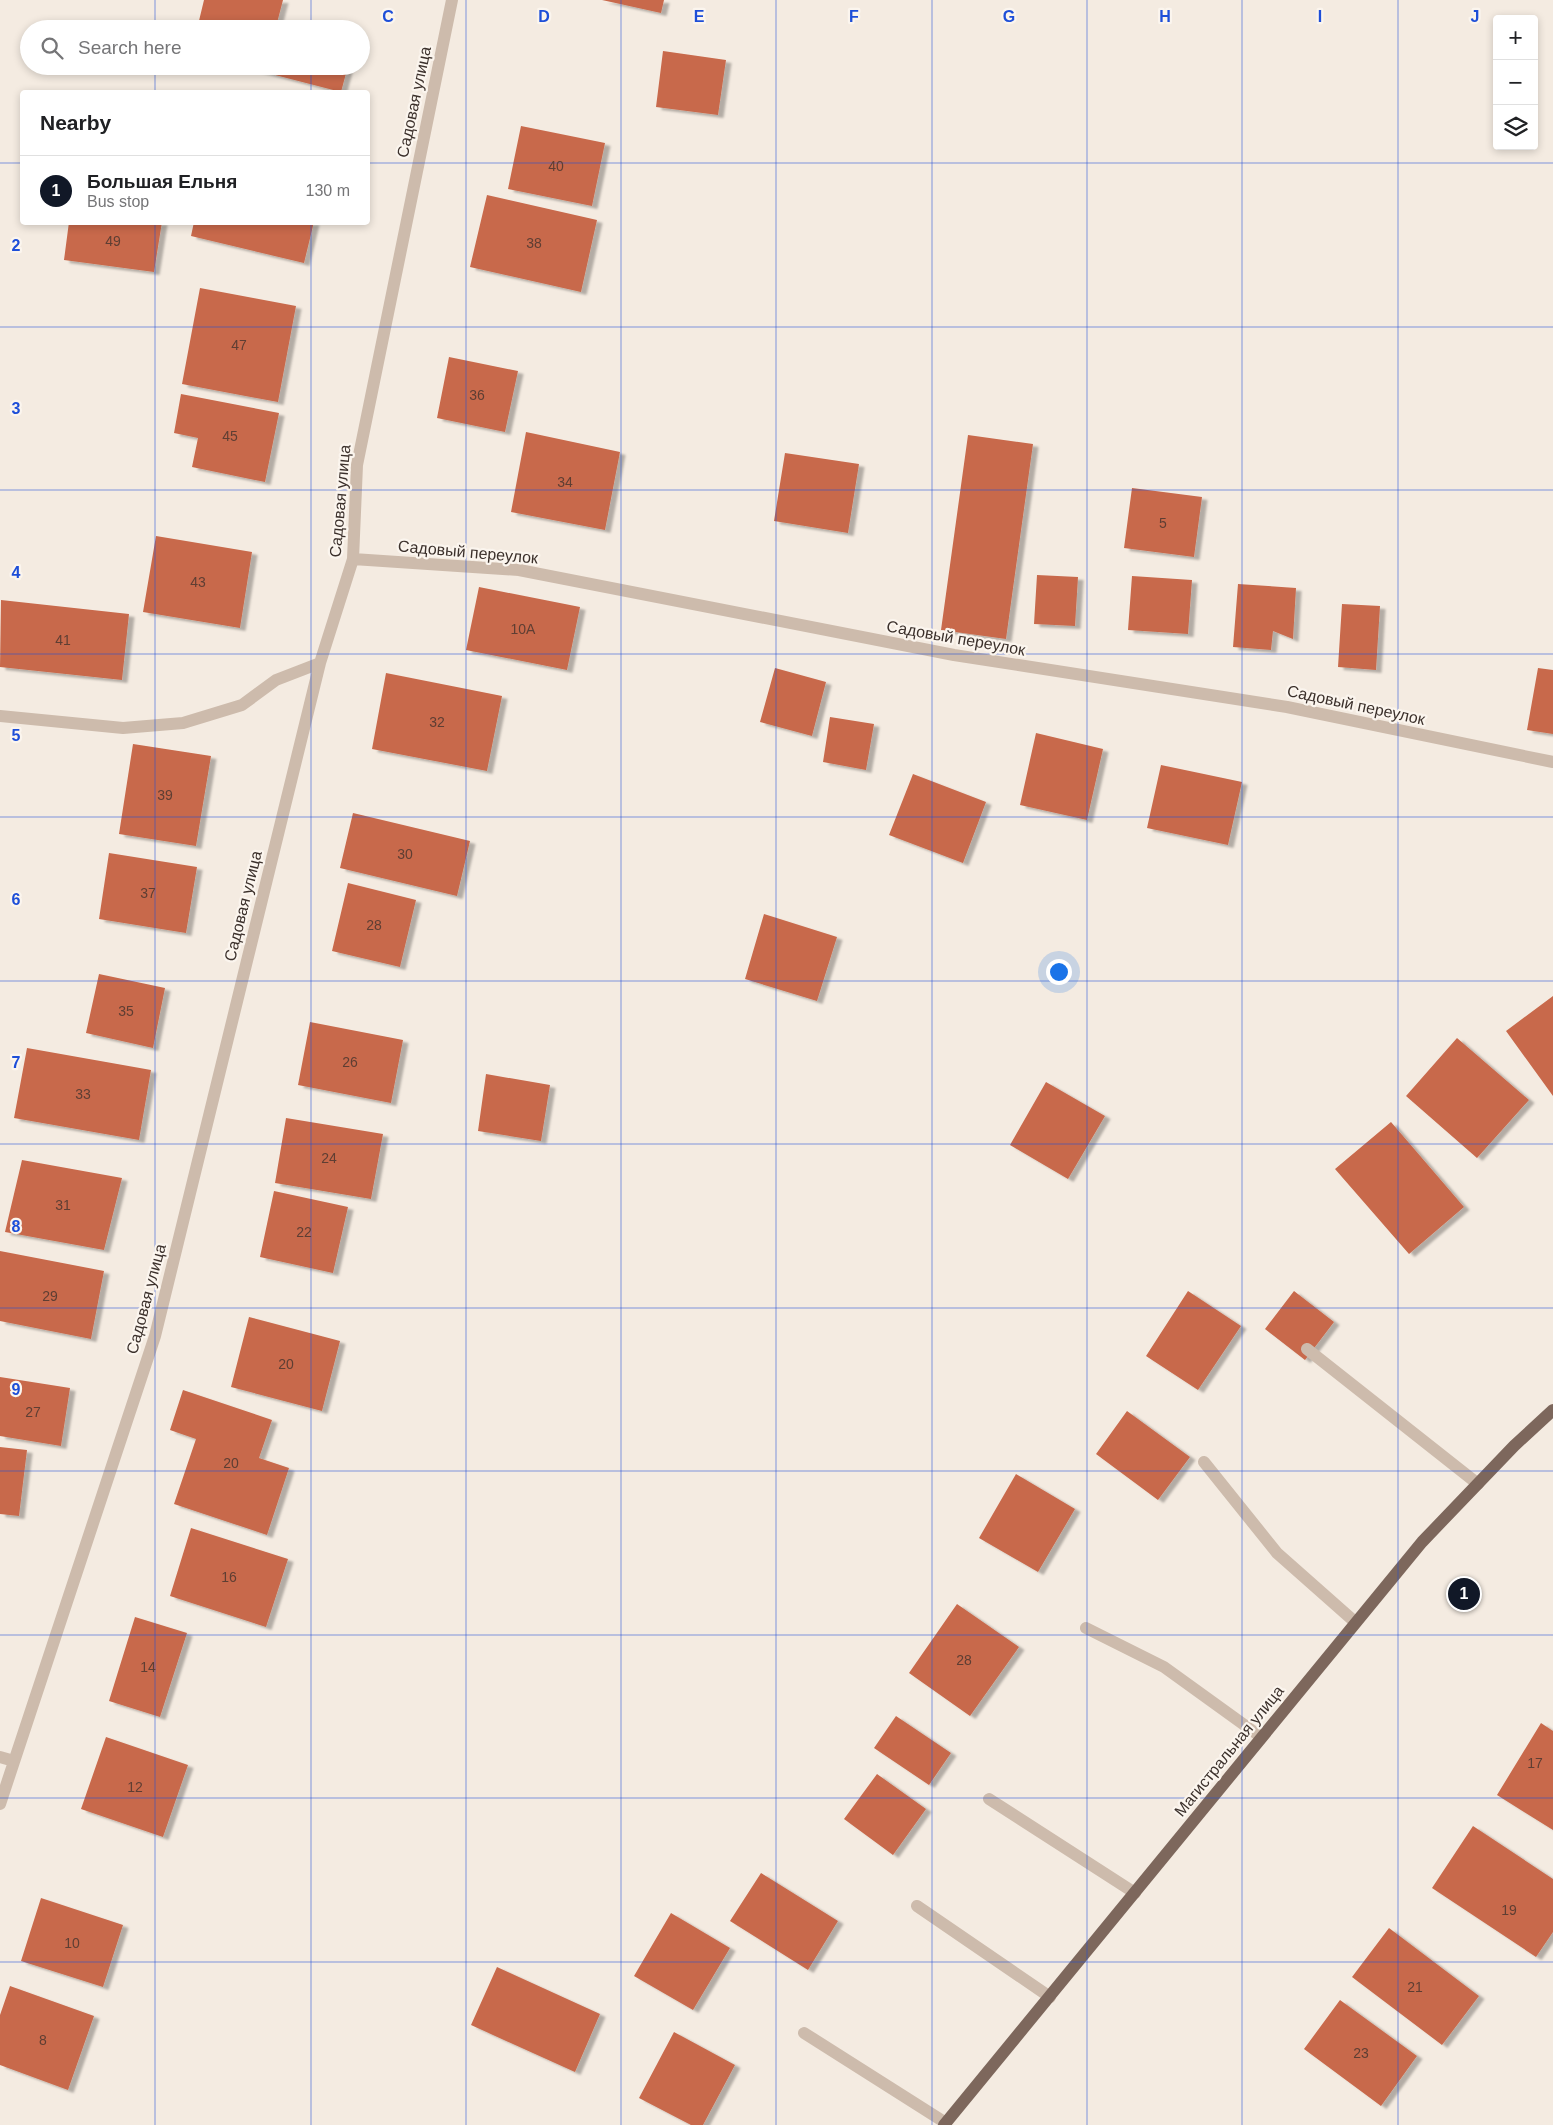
<!DOCTYPE html>
<meta charset="utf-8">
<style>
:root{--surface:#fff;--page:#f6f6f6;--text:#202124;--muted:#757577;--line:#e0e0e0;--accent:#111827}
body{margin:0;font-family:Helvetica,sans-serif;background:var(--page);color:var(--text)}
.controls{position:absolute;right:15px;top:15px;display:grid;overflow:hidden;border-radius:5px;box-shadow:0 2px 8px #0003}
.controls button{width:45px;height:45px;display:grid;place-items:center;padding:0;border:0;border-bottom:1px solid var(--line);background:var(--surface);color:var(--text);font:25px sans-serif}
.you{position:absolute;left:1058px;top:971px;width:18px;height:18px;margin:-12px;border:4px solid #fff;border-radius:50%;background:#1a73e8;box-shadow:0 0 0 8px #1a73e833}
.badge{display:grid;place-items:center;width:32px;height:32px;border-radius:50%;background:var(--accent);color:#fff;font-size:16px;font-weight:700}
.pin{position:absolute;translate:-50% -50%;border:2px solid #fff;box-shadow:0 1px 5px #0006}
.list{margin:0;padding:0;list-style:none}
h2{display:flex;justify-content:space-between;align-items:center;height:65px;margin:0;padding:0 20px;font-size:21px}
h2 small{font-size:16px;font-weight:400;color:var(--muted)}
.list li{display:grid;grid-template-columns:32px 1fr auto;gap:15px;align-items:center;box-sizing:border-box;height:70px;padding:0 20px;border-top:1px solid var(--line)}
.list b{display:block;font-size:19px;white-space:nowrap}
.list p{margin:0;font-size:16px;white-space:nowrap;color:var(--muted)}
.list em{font-size:16px;font-style:normal;color:var(--muted)}
.icon{flex:none;width:28px;height:28px;fill:none;stroke:currentColor;stroke-width:2;stroke-linecap:round;stroke-linejoin:round}
.map{position:relative;flex:none;width:1553px;height:2125px;overflow:hidden}
.search{position:absolute;background:var(--surface);box-shadow:0 2px 8px #0003;left:20px;top:20px;width:350px;height:55px;display:flex;align-items:center;gap:12px;box-sizing:border-box;padding:0 18px;border-radius:28px;color:var(--muted);font-size:19px}
.panel{position:absolute;background:var(--surface);box-shadow:0 2px 8px #0003;left:20px;top:90px;width:350px;height:135px;border-radius:5px}
.map>svg:first-child{display:block}
.building{fill:#c8694b;filter:url(#shadow)}
.lines{fill:none;stroke-linecap:round;stroke-linejoin:round}
.minor{stroke:#cdbbac;stroke-width:12}
.major{stroke:#7d675c;stroke-width:12}
.grid{fill:none;stroke:#1d4ed8;stroke-width:1;stroke-opacity:0.55}
.labels{text-anchor:middle;dominant-baseline:central;stroke-width:4.5;stroke-linejoin:round;paint-order:stroke}
.number-label{font-size:14px;fill:#5e3e33}
.street-label{font-size:16px;fill:#3b302b;stroke:#fbf5ee}
.grid-label{font-size:16px;text-anchor:middle;font-weight:bold;fill:#1d4ed8;stroke:#fbf5ee;stroke-width:4.5;stroke-linejoin:round;paint-order:stroke}
</style>
<div class="map">
<svg width="1553" height="2125" viewBox="0 0 1553 2125">
<defs>
<filter id="shadow"><feDropShadow dx="5.5" dy="3" stdDeviation="1" flood-color="#0004"/></filter>
</defs>
<rect width="100%" height="100%" fill="#f4ebe1"/>
<path class="building" d="M204,0H283L277,23L296,29H197Z
M602,0H664L661,13Z
M663,51L726,60L718,115L656,107Z
M240,66H348L341,92Z
M521,126L605,143L592,206L508,189Z
M487,195L597,220L581,292L470,267Z
M69,222H162L154,272L64,260Z
M194,222H314L304,263L191,236Z
M200,288L296,306L278,402L182,384Z
M449,357L518,371L505,432L437,418Z
M181,394L279,413L265,482L192,467L198,438L174,433Z
M526,432L620,452L605,530L511,512Z
M968,435L1033,444L1006,639L941,630Z
M785,453L859,464L848,533L774,521Z
M1132,488L1202,497L1194,557L1124,548Z
M156,536L252,552L240,628L143,612Z
M1037,575L1078,577L1075,626L1034,624Z
M1132,576L1192,580L1188,634L1128,630Z
M1238,584L1296,588L1293,639L1273,631L1271,650L1233,647Z
M479,587L580,607L567,670L466,650Z
M1,600L129,614L122,680L0,667Z
M1342,604L1380,606L1376,670L1338,667Z
M775,668L826,682L812,736L760,722Z
M1538,668L1553,670V734L1527,730Z
M386,673L502,696L487,771L372,749Z
M830,717L874,724L866,770L823,762Z
M1036,733L1103,749L1087,820L1020,805Z
M133,744L211,756L196,846L119,834Z
M1161,765L1242,782L1228,845L1147,828Z
M913,774L986,802L963,863L889,835Z
M353,813L470,841L457,896L340,868Z
M109,853L197,867L186,933L99,919Z
M348,883L416,900L400,967L332,951Z
M764,914L837,937L817,1001L745,979Z
M99,974L165,988L153,1048L86,1033Z
M1553,996V1096L1506,1031Z
M310,1022L403,1040L391,1103L298,1085Z
M1457,1038L1529,1100L1477,1158L1406,1096Z
M27,1048L151,1070L139,1140L14,1118Z
M486,1074L550,1085L541,1141L478,1131Z
M1046,1082L1105,1116L1068,1179L1010,1145Z
M286,1118L383,1134L371,1199L275,1183Z
M1391,1122L1464,1207L1409,1254L1335,1169Z
M22,1160L122,1178L104,1250L5,1232Z
M274,1191L348,1207L333,1273L260,1257Z
M0,1251L104,1271L91,1339L0,1321Z
M1188,1291L1241,1326L1198,1390L1146,1356Z
M1294,1291L1334,1322L1305,1360L1265,1329Z
M249,1317L340,1341L322,1411L231,1387Z
M0,1377L70,1388L61,1446L0,1436Z
M183,1390L272,1420L259,1458L289,1468L267,1535L174,1504L196,1439L170,1430Z
M1127,1411L1190,1457L1158,1500L1096,1454Z
M0,1447L27,1450L19,1516L0,1514Z
M1016,1474L1075,1509L1038,1572L979,1538Z
M191,1528L288,1559L266,1627L170,1596Z
M957,1604L1019,1647L970,1716L909,1673Z
M135,1617L187,1633L160,1717L109,1701Z
M896,1716L951,1753L929,1785L874,1748Z
M1541,1723L1553,1731V1830L1497,1795Z
M106,1737L188,1765L163,1837L81,1809Z
M877,1774L926,1809L893,1855L844,1819Z
M1473,1826L1553,1879V1932L1536,1957L1432,1888Z
M761,1873L838,1921L808,1970L730,1921Z
M41,1898L123,1925L103,1987L21,1961Z
M671,1913L730,1948L693,2010L634,1976Z
M1389,1928L1479,1996L1442,2045L1352,1977Z
M497,1967L600,2014L575,2072L471,2025Z
M10,1986L94,2016L68,2090L0,2065V2015Z
M1340,2000L1417,2056L1381,2106L1304,2049Z
M674,2032L735,2065L703,2125H691L639,2098Z"/>
<g class="lines">
<path class="minor" d="M353,559L519,570L954,655L1287,707L1553,762
M0,716L123,728L183,723L242,705L276,680L320,663
M1307,1349L1478,1484
M1204,1462L1277,1553L1355,1622
M1086,1628L1164,1667L1261,1737
M0,1757L14,1761
M989,1799L1135,1893
M0,1804L155,1336L320,663L353,559L357,465L452,0
M917,1906L1050,1997
M804,2033L946,2123"/>
<path class="major" d="M944,2125L1422,1542L1514,1446L1553,1410"/>
</g>
<path class="grid" d="M155,0V29M311,0V29M466,0V2125M621,0V2125M776,0V2125M932,0V2125M1087,0V2125M1242,0V2125M1398,0V2125M155,66V92M311,66V92M0,163H22M368,163H1553M155,222V2125M311,222V2125M0,327H1553M0,490H1553M0,654H1553M0,817H1553M0,981H1553M0,1144H1553M0,1308H1553M0,1471H1553M0,1635H1553M0,1798H1553M0,1962H1553"/>
<g class="labels">
<g class="number-label">
<text x="556" y="166">40</text>
<text x="113" y="241">49</text>
<text x="534" y="243">38</text>
<text x="239" y="345">47</text>
<text x="477" y="395">36</text>
<text x="230" y="436">45</text>
<text x="565" y="482">34</text>
<text x="1163" y="523">5</text>
<text x="198" y="582">43</text>
<text x="523" y="629">10А</text>
<text x="63" y="640">41</text>
<text x="437" y="722">32</text>
<text x="165" y="795">39</text>
<text x="405" y="854">30</text>
<text x="148" y="893">37</text>
<text x="374" y="925">28</text>
<text x="126" y="1011">35</text>
<text x="350" y="1062">26</text>
<text x="83" y="1094">33</text>
<text x="329" y="1158">24</text>
<text x="63" y="1205">31</text>
<text x="304" y="1232">22</text>
<text x="50" y="1296">29</text>
<text x="286" y="1364">20</text>
<text x="33" y="1412">27</text>
<text x="231" y="1463">20</text>
<text x="229" y="1577">16</text>
<text x="964" y="1660">28</text>
<text x="148" y="1667">14</text>
<text x="1535" y="1763">17</text>
<text x="135" y="1787">12</text>
<text x="1509" y="1910">19</text>
<text x="72" y="1943">10</text>
<text x="1415" y="1987">21</text>
<text x="43" y="2040">8</text>
<text x="1361" y="2053">23</text>
</g>
<g class="street-label">
<text transform="translate(414 102) rotate(-78)">Садовая улица</text>
<text transform="translate(340 501) rotate(-85)">Садовая улица</text>
<text transform="translate(468 552) rotate(5)">Садовый переулок</text>
<text transform="translate(956 638) rotate(10)">Садовый переулок</text>
<text transform="translate(1356 705) rotate(12)">Садовый переулок</text>
<text transform="translate(243 906) rotate(-76)">Садовая улица</text>
<text transform="translate(146 1299) rotate(-75)">Садовая улица</text>
<text transform="translate(1229 1751) rotate(-51)">Магистральная улица</text>
</g>
</g>
<g class="grid-label">
<text x="388" y="22">C</text>
<text x="544" y="22">D</text>
<text x="699" y="22">E</text>
<text x="854" y="22">F</text>
<text x="1009" y="22">G</text>
<text x="1165" y="22">H</text>
<text x="1320" y="22">I</text>
<text x="1475" y="22">J</text>
<text x="16" y="251">2</text>
<text x="16" y="414">3</text>
<text x="16" y="578">4</text>
<text x="16" y="741">5</text>
<text x="16" y="905">6</text>
<text x="16" y="1068">7</text>
<text x="16" y="1232">8</text>
<text x="16" y="1395">9</text>
</g>
</svg>
<div class="controls">
<button>+</button>
<button>−</button>
<button><svg class="icon" aria-label="layers" viewBox="0 0 24 24"><path d="M12 4l9 5-9 5-9-5zM3 14l9 5 9-5"/></svg></button>
</div>
<div class="you"></div>
<div class="pin badge" style="left:1464px;top:1594px">1</div>
<div class="search"><svg class="icon" aria-label="search" viewBox="0 0 24 24"><circle cx="10" cy="10" r="6"/><path d="M15 15l6 6"/></svg>Search here</div>
<section class="panel">
<h2>Nearby<small></small></h2>
<ul class="list">
<li><span class="badge">1</span><div><b>Большая Ельня</b><p>Bus stop</p></div><em>130 m</em></li>
</ul>
</section>
</div>
